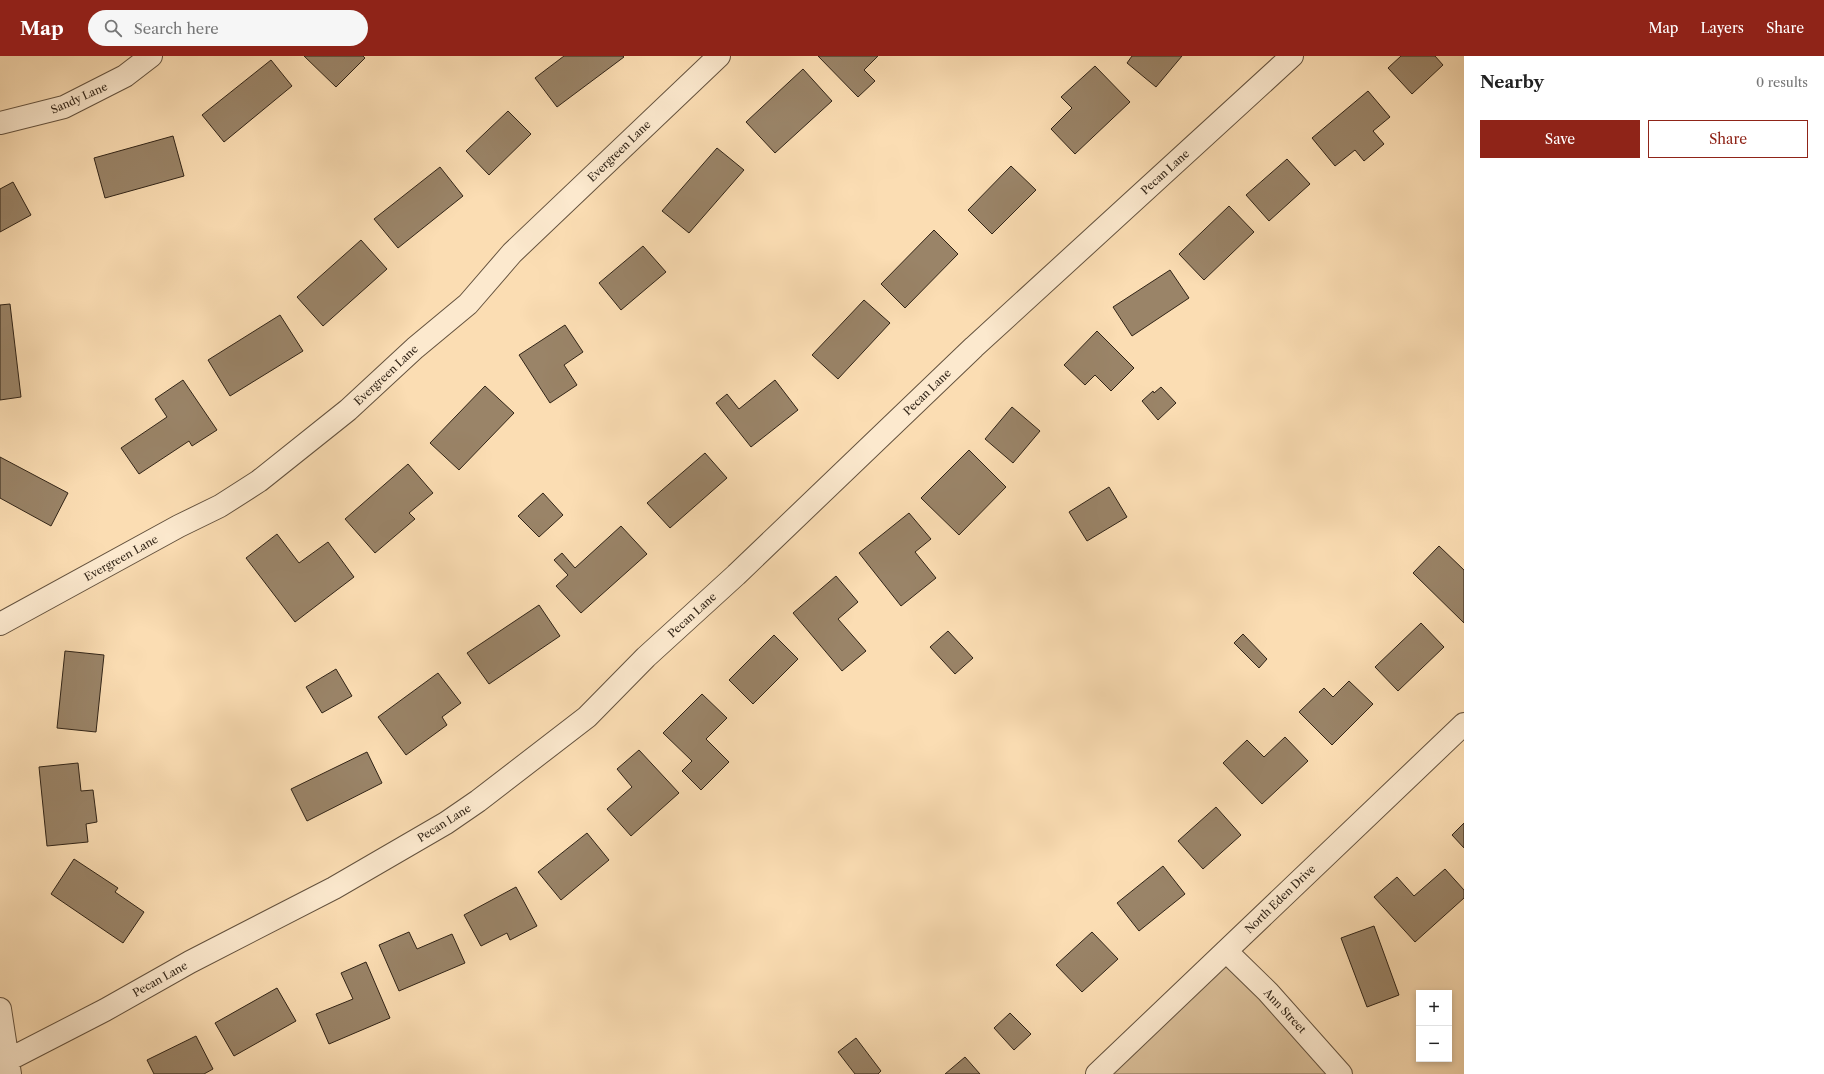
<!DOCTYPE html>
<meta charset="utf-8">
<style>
:root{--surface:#fff;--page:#f6f6f6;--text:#222;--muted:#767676;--line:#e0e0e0;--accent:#8f2418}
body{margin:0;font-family:"Libre Caslon Text",serif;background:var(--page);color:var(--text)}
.controls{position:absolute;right:12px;bottom:12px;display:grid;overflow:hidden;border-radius:0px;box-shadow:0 2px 6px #0003}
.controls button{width:36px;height:36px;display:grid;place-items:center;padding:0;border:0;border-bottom:1px solid var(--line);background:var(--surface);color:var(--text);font:20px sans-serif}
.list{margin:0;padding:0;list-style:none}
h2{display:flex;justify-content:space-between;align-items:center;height:52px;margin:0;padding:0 16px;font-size:17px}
h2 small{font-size:13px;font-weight:400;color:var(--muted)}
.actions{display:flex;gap:8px;padding:12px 16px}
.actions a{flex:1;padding:9px 0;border:1px solid var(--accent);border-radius:0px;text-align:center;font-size:14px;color:var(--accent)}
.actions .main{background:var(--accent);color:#fff}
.icon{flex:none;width:22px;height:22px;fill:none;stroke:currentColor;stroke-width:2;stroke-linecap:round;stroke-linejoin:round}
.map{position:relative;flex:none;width:1464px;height:1018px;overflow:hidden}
header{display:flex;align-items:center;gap:24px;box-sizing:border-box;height:56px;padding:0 20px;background:var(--accent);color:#fff}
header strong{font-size:19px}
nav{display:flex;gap:22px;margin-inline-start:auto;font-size:14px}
.search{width:280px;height:36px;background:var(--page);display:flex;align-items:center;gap:10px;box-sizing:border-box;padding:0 14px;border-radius:22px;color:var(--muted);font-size:15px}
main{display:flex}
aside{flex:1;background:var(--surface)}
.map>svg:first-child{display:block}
.green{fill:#d9be98;stroke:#857158}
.building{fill:#9a8468;stroke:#312417}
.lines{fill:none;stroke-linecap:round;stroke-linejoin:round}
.minor-casing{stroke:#64523e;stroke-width:24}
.minor{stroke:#fce9ce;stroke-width:22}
.labels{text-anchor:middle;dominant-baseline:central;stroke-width:3.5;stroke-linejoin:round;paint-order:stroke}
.street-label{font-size:11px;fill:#312417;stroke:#fce9ce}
</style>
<header>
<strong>Map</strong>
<div class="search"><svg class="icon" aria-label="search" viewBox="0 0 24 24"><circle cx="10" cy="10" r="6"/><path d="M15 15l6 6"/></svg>Search here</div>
<nav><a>Map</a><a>Layers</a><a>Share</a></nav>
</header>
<main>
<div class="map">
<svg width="1464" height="1018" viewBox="0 0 1464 1018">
<rect width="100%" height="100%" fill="#fbddb3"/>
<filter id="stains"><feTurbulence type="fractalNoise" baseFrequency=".005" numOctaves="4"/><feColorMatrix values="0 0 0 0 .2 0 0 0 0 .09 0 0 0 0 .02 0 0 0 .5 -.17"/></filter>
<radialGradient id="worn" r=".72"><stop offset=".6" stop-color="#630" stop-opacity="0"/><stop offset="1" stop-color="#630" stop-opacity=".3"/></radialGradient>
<path class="green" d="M1226,895L1341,1018H1097Z"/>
<path class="building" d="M304,0H363L365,2L336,31Z
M564,0H623L624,1L557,51L535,22Z
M818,0H878L864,14L875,25L858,41Z
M1132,0H1182L1156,31L1127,7Z
M1401,0H1435L1443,9L1412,38L1388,12Z
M271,4L292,30L224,86L202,59Z
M1095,10L1130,46L1075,98L1051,73L1072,52L1061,41Z
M803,13L832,45L775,97L746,66Z
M1368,35L1390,61L1373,75L1384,88L1364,105L1355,94L1335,110L1312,82Z
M508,55L531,78L489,119L466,95Z
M173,80L184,120L105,142L94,102Z
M717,92L744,114L689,177L662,155Z
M1287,103L1310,128L1269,165L1246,139Z
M1011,110L1036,134L992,178L968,154Z
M440,111L463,140L398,192L374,163Z
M13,126L31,159L0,176V133Z
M1229,150L1254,176L1204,224L1179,198Z
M934,174L958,198L905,252L881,228Z
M361,184L387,213L323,270L297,241Z
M643,190L666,216L621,254L599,227Z
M1170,214L1189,242L1132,280L1113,251Z
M864,244L890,267L838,323L812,299Z
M10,248L21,341L0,344V249Z
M280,259L303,295L230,340L208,304Z
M565,269L583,296L564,309L577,329L550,347L519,299Z
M1097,275L1134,312L1111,335L1095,319L1085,329L1064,309Z
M183,324L217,374L192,390L189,385L139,418L121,392L167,361L155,343Z
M775,324L798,354L751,391L716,347L727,338L739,353Z
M485,330L514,357L459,414L430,387Z
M1161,331L1176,347L1158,364L1142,345L1153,335L1154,337Z
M1012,351L1040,375L1013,407L985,383Z
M969,394L1006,431L959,479L921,442Z
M705,397L727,422L670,472L647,447Z
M0,401L68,437L51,470L0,442Z
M408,408L433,437L409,457L415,463L375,497L345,463Z
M1109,431L1127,461L1087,485L1069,456Z
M543,437L563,459L539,481L518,460Z
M909,457L931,483L915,496L936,522L901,550L859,497Z
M621,470L647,498L581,557L556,530L568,519L554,504L562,497L575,512Z
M277,478L299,507L328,486L354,521L295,566L246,502Z
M1439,490L1464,514V567L1413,517Z
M836,520L858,546L838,563L866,595L842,615L793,557Z
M539,549L560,580L489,628L467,597Z
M1421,567L1444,591L1398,635L1375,611Z
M948,575L973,602L955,618L930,591Z
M1243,578L1267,603L1259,612L1234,587Z
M774,579L798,603L753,648L729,624Z
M65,595L104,599L96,676L57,672Z
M336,613L352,640L322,657L306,631Z
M438,617L461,647L442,661L447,669L406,699L378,661Z
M1349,625L1373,648L1332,689L1299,656L1324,632L1333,641Z
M702,638L727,662L706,683L729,706L701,734L682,715L692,705L663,677Z
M1285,681L1308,705L1262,748L1223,707L1247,684L1264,701Z
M639,694L679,737L631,780L607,753L632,731L617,713Z
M367,696L382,727L307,765L291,733Z
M78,707L81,735L93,734L97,766L86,768L88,786L47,790L39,711Z
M1216,751L1241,779L1203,813L1178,785Z
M1464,767V792L1452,779Z
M587,777L609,804L561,844L538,816Z
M74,803L118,832L115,836L144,856L123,887L51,838Z
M1163,810L1185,838L1139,875L1117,847Z
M1445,813L1464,834V842L1415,886L1374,841L1397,821L1414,840Z
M516,831L537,870L510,884L507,877L481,890L464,859Z
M1374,870L1399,939L1367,951L1341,882Z
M409,876L417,893L452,878L465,907L399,935L379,889Z
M1092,876L1118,903L1082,936L1056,909Z
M366,906L390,962L329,988L316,958L353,943L341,917Z
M277,932L296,965L234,1000L215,967Z
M1010,957L1031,978L1014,994L994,972Z
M196,980L213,1013L204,1018H154L147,1004Z
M856,982L881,1015L878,1018H855L838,996Z
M965,1001L980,1018H945Z"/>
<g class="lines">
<g class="minor-casing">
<path id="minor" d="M0,67L64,51L125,20L151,0
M0,568L179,470L220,450L259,425L348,354L415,292L468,248L512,197L719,0
M1226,895L1268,936L1341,1018
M0,953L10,1018
M8,1004L105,954L190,906L334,832L446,767L478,745L587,661L646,601L736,519L974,291L1292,0
M1097,1018L1464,668"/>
</g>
<use href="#minor" class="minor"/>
</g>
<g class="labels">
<g class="street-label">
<text transform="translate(79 42) rotate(-24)">Sandy Lane</text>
<text transform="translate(619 95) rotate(-44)">Evergreen Lane</text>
<text transform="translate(1165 116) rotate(-42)">Pecan Lane</text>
<text transform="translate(386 319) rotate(-43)">Evergreen Lane</text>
<text transform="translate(927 336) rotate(-44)">Pecan Lane</text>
<text transform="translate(121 502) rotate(-29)">Evergreen Lane</text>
<text transform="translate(692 559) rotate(-42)">Pecan Lane</text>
<text transform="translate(444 767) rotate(-32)">Pecan Lane</text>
<text transform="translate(1280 843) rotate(-44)">North Eden Drive</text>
<text transform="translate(160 923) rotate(-29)">Pecan Lane</text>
<text transform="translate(1285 955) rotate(47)">Ann Street</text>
</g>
</g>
<rect width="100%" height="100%" filter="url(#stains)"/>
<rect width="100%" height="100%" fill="url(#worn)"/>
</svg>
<div class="controls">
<button>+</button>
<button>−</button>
</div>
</div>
<aside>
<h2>Nearby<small>0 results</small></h2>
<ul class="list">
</ul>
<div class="actions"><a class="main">Save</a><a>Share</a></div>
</aside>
</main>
